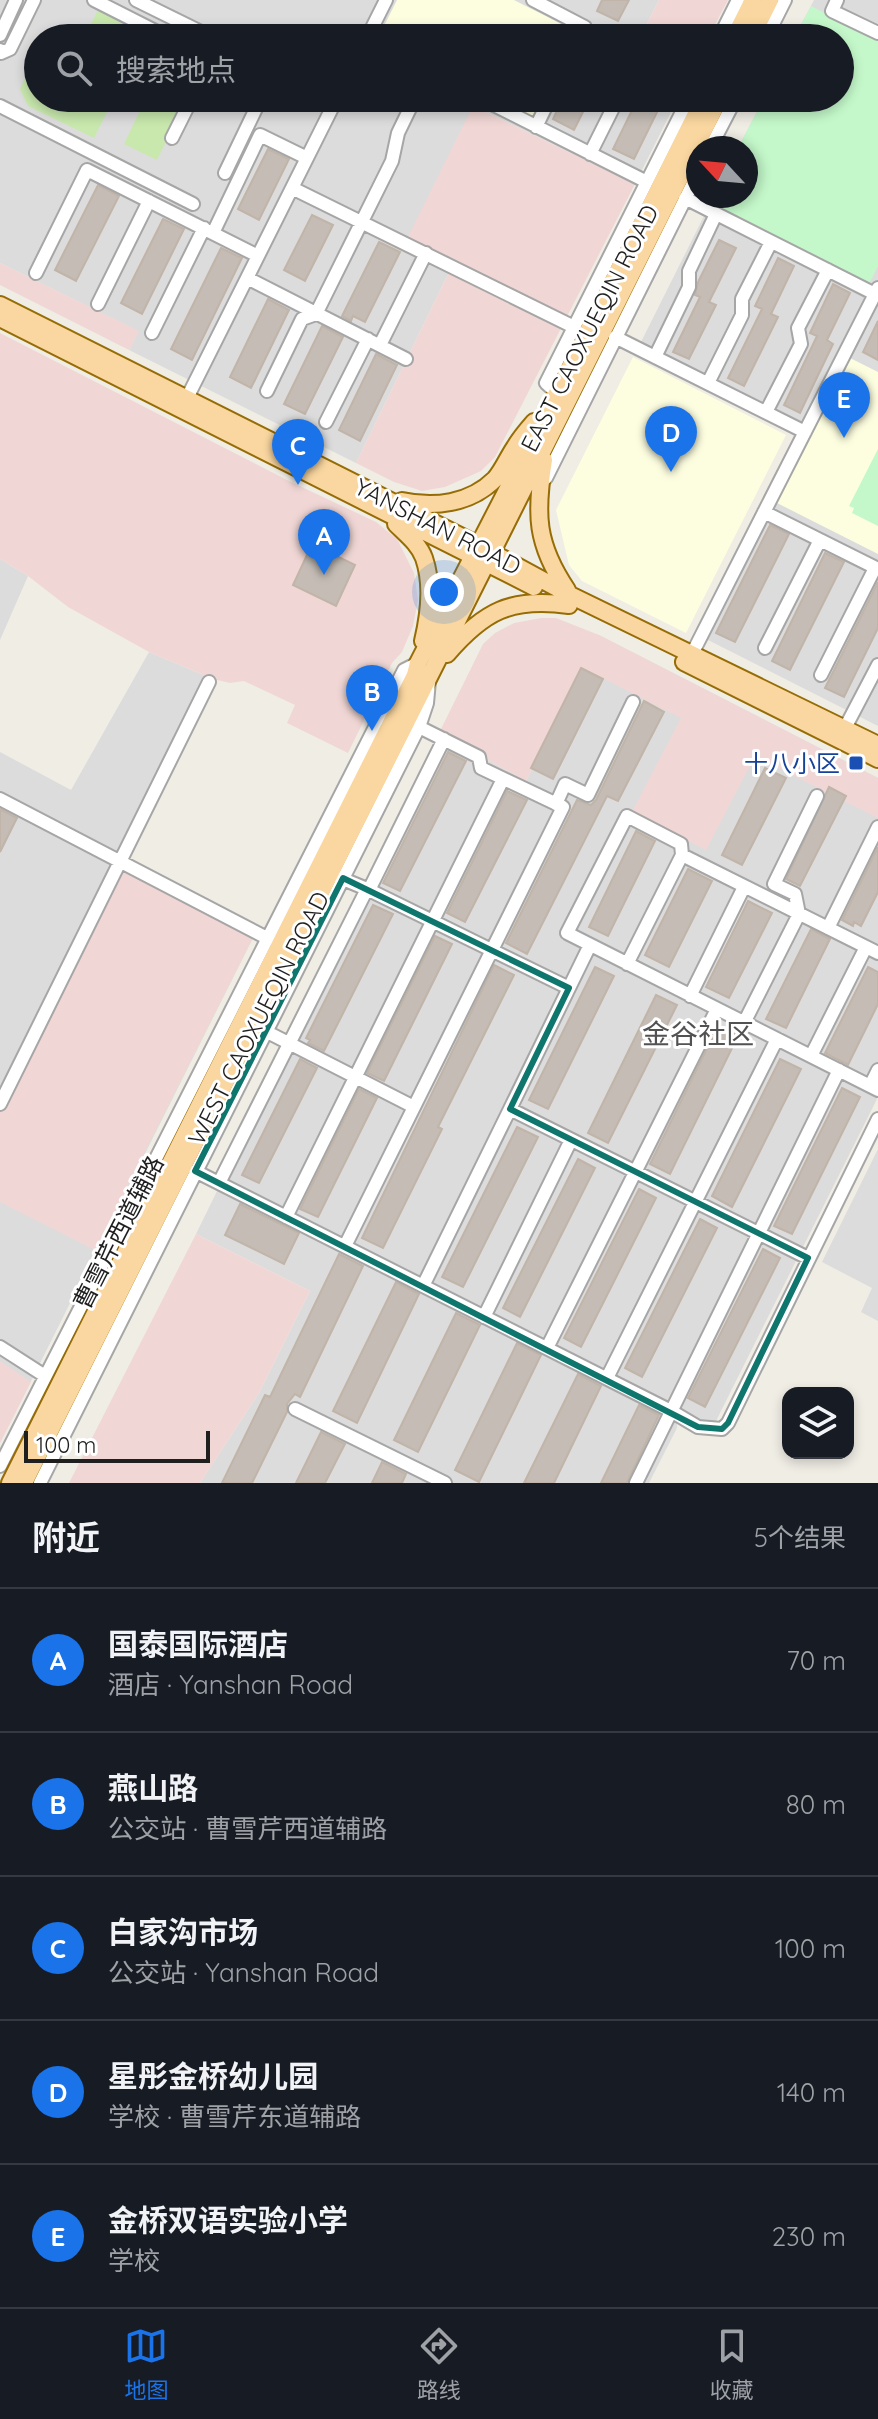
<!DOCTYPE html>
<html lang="zh">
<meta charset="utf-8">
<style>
:root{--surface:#171b24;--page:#20242c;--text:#f1f3f6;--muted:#9ea1a6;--line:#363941;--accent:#1a73e8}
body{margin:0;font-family:Quicksand,"Noto Sans SC",sans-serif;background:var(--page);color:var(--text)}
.controls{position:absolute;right:24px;bottom:24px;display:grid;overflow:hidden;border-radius:16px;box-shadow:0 4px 12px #0003}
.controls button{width:72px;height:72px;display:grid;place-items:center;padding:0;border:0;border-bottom:2px solid var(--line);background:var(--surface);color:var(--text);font:40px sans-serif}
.compass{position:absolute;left:686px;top:136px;width:72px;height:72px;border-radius:50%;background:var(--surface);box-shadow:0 4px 12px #0003;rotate:296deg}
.scale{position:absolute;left:24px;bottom:20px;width:186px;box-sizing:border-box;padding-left:8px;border:4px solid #1f1f1f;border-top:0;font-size:22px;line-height:28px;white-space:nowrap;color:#1f1f1f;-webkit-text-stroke:6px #fff;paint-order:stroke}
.you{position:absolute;left:444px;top:592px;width:28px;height:28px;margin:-20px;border:6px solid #fff;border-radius:50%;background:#1a73e8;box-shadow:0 0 0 12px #1a73e833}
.badge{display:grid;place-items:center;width:52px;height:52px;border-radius:50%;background:var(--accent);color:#fff;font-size:26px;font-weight:700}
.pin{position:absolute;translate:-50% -66px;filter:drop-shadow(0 2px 4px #0008)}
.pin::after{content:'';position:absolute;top:42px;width:28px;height:24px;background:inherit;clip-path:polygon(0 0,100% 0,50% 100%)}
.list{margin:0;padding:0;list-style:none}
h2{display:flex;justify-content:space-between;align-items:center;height:104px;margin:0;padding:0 32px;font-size:34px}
h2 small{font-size:26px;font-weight:400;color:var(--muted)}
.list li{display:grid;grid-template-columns:52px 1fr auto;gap:24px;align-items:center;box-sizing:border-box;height:144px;padding:0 32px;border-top:2px solid var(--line)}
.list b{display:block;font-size:30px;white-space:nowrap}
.list p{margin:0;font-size:26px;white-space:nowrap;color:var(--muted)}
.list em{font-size:26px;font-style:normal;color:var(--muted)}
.icon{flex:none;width:44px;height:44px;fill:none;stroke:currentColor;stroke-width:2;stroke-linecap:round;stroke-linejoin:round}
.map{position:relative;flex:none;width:878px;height:1483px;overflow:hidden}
.search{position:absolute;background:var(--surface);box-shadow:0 4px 12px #0003;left:24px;right:24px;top:24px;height:88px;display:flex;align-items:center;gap:20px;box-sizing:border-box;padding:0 28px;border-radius:44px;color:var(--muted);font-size:30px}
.sheet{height:824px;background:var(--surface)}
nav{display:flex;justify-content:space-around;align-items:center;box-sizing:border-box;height:112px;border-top:2px solid var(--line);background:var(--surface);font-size:22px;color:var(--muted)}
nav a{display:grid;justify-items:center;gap:4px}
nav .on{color:var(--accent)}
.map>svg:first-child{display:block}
.residential{fill:#dddcdc}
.commercial{fill:#f0d7d5}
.education{fill:#fdfee0}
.grass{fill:#c8e8ad}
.park{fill:#c4f8ca}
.building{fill:#c4bcb5;stroke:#c1b4a8;stroke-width:2}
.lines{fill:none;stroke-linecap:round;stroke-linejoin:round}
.minor-casing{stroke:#a6a6a6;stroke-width:16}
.major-casing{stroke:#966c04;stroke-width:20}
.minor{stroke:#fff;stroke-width:12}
.major{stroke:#fad7a0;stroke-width:16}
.marked{fill:none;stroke:#0f766e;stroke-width:6;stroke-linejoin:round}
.transit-dot{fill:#1a4fb4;stroke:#fff;stroke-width:3}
.labels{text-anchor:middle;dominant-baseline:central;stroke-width:6;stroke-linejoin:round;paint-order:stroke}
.street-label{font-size:24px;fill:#1f1f1f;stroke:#fff}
.transit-label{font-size:24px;fill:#164399;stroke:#fff;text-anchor:end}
.quarter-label{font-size:28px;fill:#525252;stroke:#fff}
</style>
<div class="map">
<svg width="878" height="1483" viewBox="0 0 878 1483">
<rect width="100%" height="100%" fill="#f0ede5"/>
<path class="residential" d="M0,0H659L640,38H38V98H678L635,184L473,106L454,262L356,463L129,350L138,331L0,263Z
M814,0H878V726L706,639L808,431L639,346L714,196H746V148H738L764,98H840V38H794Z
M0,559L28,576L0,640Z
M599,635L878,778V1097L715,1423L702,1422L218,1180L439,733L526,781Z
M149,652L213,679L123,858L259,926L0,1443V752L71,790Z
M878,1149V1321L861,1312L872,1288L822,1262Z
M219,1187L677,1419V1428L649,1483H200L259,1393L310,1291L196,1234Z"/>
<path class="commercial" d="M659,0H728L708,38H640Z
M473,106L635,184L495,457L481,471L445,487L422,491L394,482L356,463L454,262L407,239Z
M0,263L139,331L129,350L0,285Z
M0,333L287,480L376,522L397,539L414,573L418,600L413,626L402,652L392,663L348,753L287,723L295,705L244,681L230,683L213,679L149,652L68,607L28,576L0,559Z
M541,618H556L599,635L878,778V818L755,756L706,850L632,812L681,718L583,668L526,781L439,733L483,644L495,633L514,623Z
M123,858L259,926L95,1250L0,1202V1102Z
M196,1234L310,1291L259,1393L200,1483H69Z
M0,1361L31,1382L0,1443Z"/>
<path class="education" d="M397,0H514L571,29L573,38H378Z
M491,98H544L533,119Z
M633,357L786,435L686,633L582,581L569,565L556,510Z
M850,358L878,372V554L777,503Z"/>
<path class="grass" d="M100,6L147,29L143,38H84Z
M28,71L38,76V98H114L94,138L28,106L20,89Z
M146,98H187L157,160L124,144Z"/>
<path class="park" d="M811,6L878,40V266L869,284L710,203L714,196H746V148H738L764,98H840V38H794Z
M878,449V526L852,513L854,508L849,506Z"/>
<path class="building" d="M602,0H629L618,21L597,11Z
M563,98H590L574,130L553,119Z
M638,98H664L634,159L613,149Z
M268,149L289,159L259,220L238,209Z
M98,185L119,196L76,281L55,270Z
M312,215L333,225L305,281L284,270Z
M163,219L184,229L142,314L121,303Z
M719,240L736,248L709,302L716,305L689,359L673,352L700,297L695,295L698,282Z
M379,242L400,252L365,322L353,316L351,321L342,316Z
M221,248L242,258L192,360L171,349Z
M778,258L794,266L771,314L778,317L744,386L728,378L762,309L755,306Z
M833,284L850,293L827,340L833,344L800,413L784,405L817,336L810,333Z
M268,299L289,310L251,388L230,377Z
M878,321V360L863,352Z
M322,326L343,337L305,414L284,404Z
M376,354L397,365L360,441L339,430Z
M770,525L789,534L735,642L716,633Z
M312,544L355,565L336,606L293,585Z
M825,553L844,562L790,670L772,661Z
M878,582V628L844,697L825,688Z
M581,668L603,679L553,779L531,768Z
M644,701L664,712L618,801L607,796L527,954L506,943L577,800L591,805L596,800Z
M448,752L466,761L400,891L383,883Z
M765,768L786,778L742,865L722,855Z
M829,787L846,796L800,886L786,879Z
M507,791L527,800L465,922L447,913Z
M0,809L17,818L0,852Z
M636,831L655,841L608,936L589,927Z
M878,847V892L861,926L854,922L853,926L842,920Z
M688,869L712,881L669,967L645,955Z
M748,901L772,913L729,998L706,987Z
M373,905L393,914L324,1051L308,1043L310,1040L306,1038Z
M811,929L830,939L786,1028L766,1019Z
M435,936L452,944L384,1081L367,1073Z
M494,965L514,975L438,1127L442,1129L383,1248L362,1238Z
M595,967L614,976L548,1109L529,1100Z
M868,967L878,972V1004L848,1065L825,1053Z
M656,995L677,1005L608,1143L588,1133Z
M718,1026L738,1036L670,1174L650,1164Z
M300,1059L317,1068L259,1183L242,1175Z
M780,1059L801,1069L732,1207L712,1196Z
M842,1088L860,1097L792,1234L774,1226Z
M359,1089L377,1098L318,1217L300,1209Z
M517,1127L538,1137L463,1287L442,1277Z
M578,1159L595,1168L520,1317L503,1308Z
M639,1189L656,1198L581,1347L564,1338Z
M240,1204L299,1233L284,1264L225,1235Z
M700,1219L717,1228L642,1377L625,1368Z
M763,1249L780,1258L705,1407L688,1398Z
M339,1254L363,1266L300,1397L295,1394L287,1404V1412L252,1483H222L265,1395L270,1397Z
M396,1282L419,1294L357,1423L333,1411Z
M456,1313L480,1325L418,1452L394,1440Z
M517,1343L541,1355L479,1482L455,1470Z
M578,1374L601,1386L554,1483H524Z
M639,1405L659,1415L627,1483H601Z
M321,1432L345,1444L325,1483H296Z
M382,1462L406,1474L402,1483H372Z"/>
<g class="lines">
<g class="minor-casing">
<path id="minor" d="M94,0L169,38
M136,0L213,38
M533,0L585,27L580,38
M837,0L832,11L878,33
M0,35L16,0
M367,38L386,0
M719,38L738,0
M766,38L785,0
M0,50L1,53L10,49L34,0
M480,98L647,182
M0,106L193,204
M536,127L550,98
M172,138L192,98
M710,148L736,98
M590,154L618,98
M225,173L261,98
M292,188L574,327
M685,198L875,294
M213,233L260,135L307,158
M36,273L87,170L258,256
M247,278L406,359
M98,304L149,201
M152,333L204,228
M615,337L805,432
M380,345L426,253
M655,357L689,287V271L716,214
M708,383L742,315V299L771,242
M267,391L302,319L316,314L392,161L398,133L415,98
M557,393L546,383L689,98
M187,398L337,98
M766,412L801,344L798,328L828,270
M326,422L368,339
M546,478L698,173
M764,512L878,569
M765,648L820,540
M692,654L878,288
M821,675L875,568
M845,728L878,665
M0,799L267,938H275
M556,804L565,784L588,795L633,702
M682,855L681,844L627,816L567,933L878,1090
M338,877L367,889L569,988
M369,890L444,739
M828,928L878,827
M590,945L510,1109L808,1258
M627,964L682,855L878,953
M690,996L744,887
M744,1023L799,914L795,894L774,884L817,796
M273,1035L414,1107
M811,1056L866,947
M870,1086L878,1070
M0,1104L209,682
M195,1171L671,1411L698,1427L722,1429L728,1423L878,1119
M219,1183L367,889
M286,1217L503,779
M345,1246L563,807L481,768L479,757L419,727
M423,1286L510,1109
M484,1317L571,1140
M0,1347L45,1376
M547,1348L717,1009
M607,1378L777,1039
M295,1409L445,1483
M0,1466L404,670L418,663
M40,1483L419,727L427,703L429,681
M636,1483L839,1070"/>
</g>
<g class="major-casing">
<path id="major" d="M734,38L753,0
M751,38L770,0
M0,305L478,545L570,595L878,745
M0,318L534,587
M544,460C535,514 536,544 567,590
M402,501C434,508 470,504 495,479C503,470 508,457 515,447C520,438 527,430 534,422
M396,524C406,534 419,544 424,558C433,584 429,616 423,641
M447,654C484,611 511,597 569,605
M684,662L878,759
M10,1483L415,675L418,663L557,393L704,98
M24,1483L720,98"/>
</g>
<use href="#minor" class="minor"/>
<use href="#major" class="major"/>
</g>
<path class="marked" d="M343,878L569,988L510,1109L808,1258L728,1423L722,1429L698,1427L195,1171Z"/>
<rect class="transit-dot" x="848" y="755" width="16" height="16" rx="4"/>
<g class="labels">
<g class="street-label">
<text transform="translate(589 328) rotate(-63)">EAST CAOXUEQIN ROAD</text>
<text transform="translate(438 526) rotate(27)">YANSHAN ROAD</text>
<text transform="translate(258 1018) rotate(-63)">WEST CAOXUEQIN ROAD</text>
<text transform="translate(118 1232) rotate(-63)">曹雪芹西道辅路</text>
</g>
<g class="transit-label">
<text x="840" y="763">十八小区</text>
</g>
<g class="quarter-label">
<text x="698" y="1033">金谷社区</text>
</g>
</g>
</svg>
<div class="controls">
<button><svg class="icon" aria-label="layers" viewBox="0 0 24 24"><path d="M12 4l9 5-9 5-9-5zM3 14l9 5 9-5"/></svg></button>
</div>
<svg class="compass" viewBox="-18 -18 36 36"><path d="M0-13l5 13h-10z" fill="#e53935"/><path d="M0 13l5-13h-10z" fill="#9ea1a6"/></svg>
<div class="scale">100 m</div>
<div class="you"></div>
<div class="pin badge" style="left:324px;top:575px">A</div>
<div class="pin badge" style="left:372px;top:731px">B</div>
<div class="pin badge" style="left:298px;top:485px">C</div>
<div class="pin badge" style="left:671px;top:472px">D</div>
<div class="pin badge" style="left:844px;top:438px">E</div>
<div class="search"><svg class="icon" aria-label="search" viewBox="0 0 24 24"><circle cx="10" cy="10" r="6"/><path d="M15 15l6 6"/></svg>搜索地点</div>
</div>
<section class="sheet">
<h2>附近<small>5个结果</small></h2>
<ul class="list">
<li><span class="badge">A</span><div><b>国泰国际酒店</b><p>酒店 · Yanshan Road</p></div><em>70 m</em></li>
<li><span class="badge">B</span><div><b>燕山路</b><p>公交站 · 曹雪芹西道辅路</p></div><em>80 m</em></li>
<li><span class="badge">C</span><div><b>白家沟市场</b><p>公交站 · Yanshan Road</p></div><em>100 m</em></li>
<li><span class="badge">D</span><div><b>星彤金桥幼儿园</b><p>学校 · 曹雪芹东道辅路</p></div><em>140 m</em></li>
<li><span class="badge">E</span><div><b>金桥双语实验小学</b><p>学校</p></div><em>230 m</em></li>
</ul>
</section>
<nav>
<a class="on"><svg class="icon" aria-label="map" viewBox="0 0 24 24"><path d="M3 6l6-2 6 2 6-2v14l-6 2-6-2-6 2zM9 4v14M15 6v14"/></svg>地图</a>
<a><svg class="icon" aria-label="directions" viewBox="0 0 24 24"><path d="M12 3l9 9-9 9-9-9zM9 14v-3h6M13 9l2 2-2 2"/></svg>路线</a>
<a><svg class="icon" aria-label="saved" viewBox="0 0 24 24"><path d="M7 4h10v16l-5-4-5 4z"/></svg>收藏</a>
</nav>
